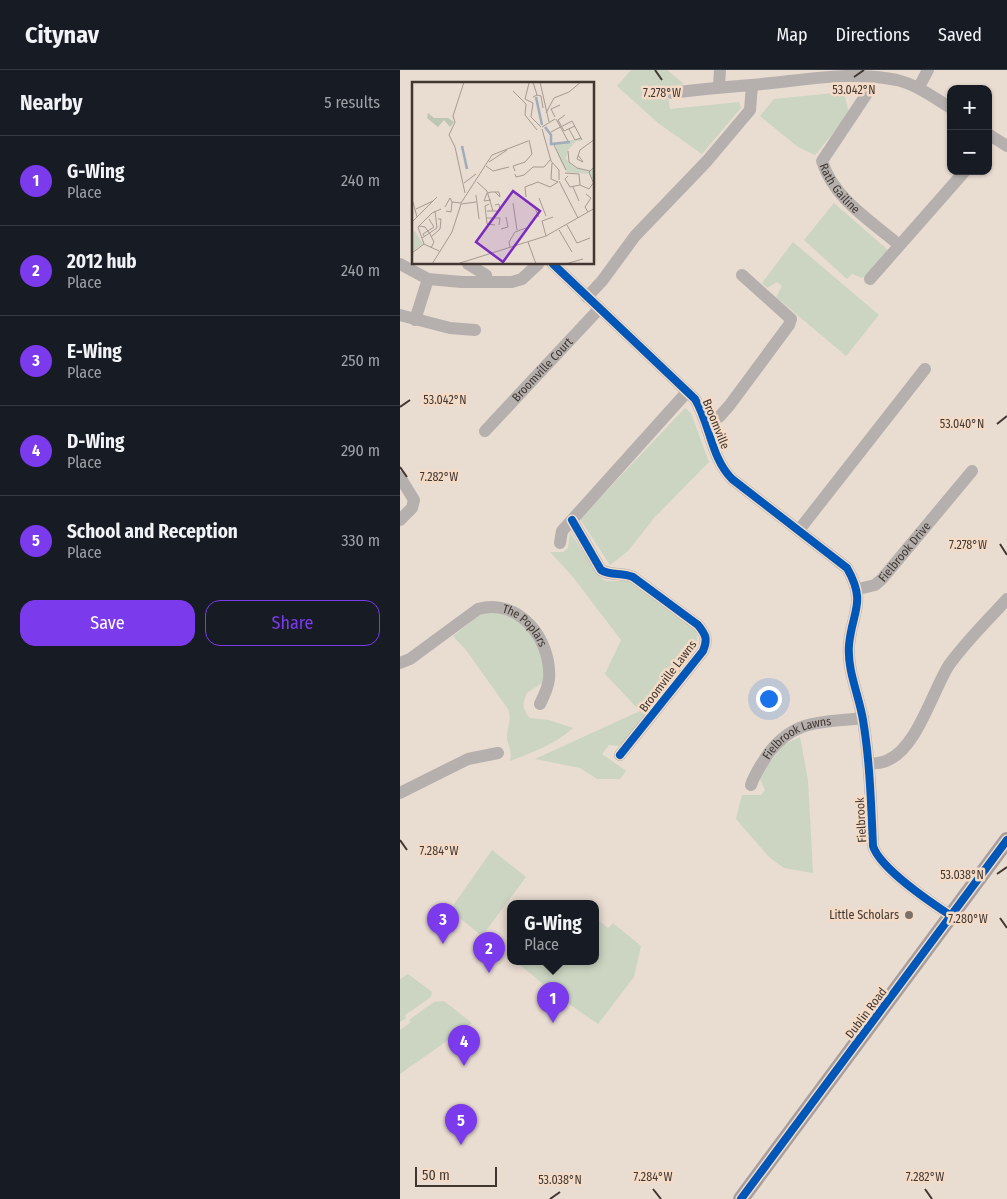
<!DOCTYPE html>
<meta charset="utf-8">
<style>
:root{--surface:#171b24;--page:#242831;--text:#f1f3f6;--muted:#9ea1a6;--line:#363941;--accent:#7c3aed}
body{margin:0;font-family:"Fira Sans Condensed",sans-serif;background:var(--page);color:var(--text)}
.controls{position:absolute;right:15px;top:15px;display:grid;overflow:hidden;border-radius:10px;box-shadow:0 1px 4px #0004}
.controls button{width:45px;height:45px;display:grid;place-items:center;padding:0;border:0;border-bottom:1px solid var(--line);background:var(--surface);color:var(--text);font:25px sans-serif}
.scale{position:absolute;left:15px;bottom:12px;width:82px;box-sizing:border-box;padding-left:5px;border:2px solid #413730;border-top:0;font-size:14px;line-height:18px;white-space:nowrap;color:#413730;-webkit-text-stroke:4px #f3dbc7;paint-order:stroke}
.you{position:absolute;left:368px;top:628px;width:18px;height:18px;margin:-12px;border:4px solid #fff;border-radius:50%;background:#1a73e8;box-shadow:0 0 0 8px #1a73e833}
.badge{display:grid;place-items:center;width:32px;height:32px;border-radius:50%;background:var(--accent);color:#fff;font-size:16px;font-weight:700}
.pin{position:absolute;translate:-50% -41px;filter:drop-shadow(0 1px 2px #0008)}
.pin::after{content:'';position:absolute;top:26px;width:18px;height:15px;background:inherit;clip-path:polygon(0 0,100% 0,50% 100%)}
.popup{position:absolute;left:107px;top:830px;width:92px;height:65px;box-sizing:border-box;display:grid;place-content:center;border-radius:10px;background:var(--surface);filter:drop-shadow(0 1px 4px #0005);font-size:16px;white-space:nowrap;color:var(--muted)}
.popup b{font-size:19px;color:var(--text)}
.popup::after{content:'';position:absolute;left:50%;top:100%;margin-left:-10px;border:10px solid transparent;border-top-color:var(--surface)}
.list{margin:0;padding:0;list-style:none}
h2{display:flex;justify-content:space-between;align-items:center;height:65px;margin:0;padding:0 20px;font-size:21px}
h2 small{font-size:16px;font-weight:400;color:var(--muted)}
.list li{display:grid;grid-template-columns:32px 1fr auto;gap:15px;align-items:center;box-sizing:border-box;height:90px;padding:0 20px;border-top:1px solid var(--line)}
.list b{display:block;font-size:19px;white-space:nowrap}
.list p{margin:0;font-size:16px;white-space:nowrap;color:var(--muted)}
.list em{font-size:16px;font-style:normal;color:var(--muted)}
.actions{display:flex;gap:10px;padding:15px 20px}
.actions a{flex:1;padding:11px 0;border:1px solid var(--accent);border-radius:15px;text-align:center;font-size:18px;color:var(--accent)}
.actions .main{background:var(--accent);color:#fff}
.map{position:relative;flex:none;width:607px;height:1129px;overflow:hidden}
header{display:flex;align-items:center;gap:30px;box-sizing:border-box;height:70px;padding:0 25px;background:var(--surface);border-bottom:1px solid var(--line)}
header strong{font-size:24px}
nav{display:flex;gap:28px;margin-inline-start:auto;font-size:18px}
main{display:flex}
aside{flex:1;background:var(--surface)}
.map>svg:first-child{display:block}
.green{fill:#cbd5c2}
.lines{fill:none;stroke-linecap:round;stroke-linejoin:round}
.minor{stroke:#b5afad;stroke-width:12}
.major{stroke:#a79f9e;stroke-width:16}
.cycleway-casing{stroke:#f3dbc7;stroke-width:11}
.cycleway{stroke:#0057b8;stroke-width:8}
.ticks{fill:none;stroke:#413730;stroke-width:2}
.poi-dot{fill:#7c7168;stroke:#f3dbc7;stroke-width:2}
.labels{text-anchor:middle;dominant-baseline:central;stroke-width:5;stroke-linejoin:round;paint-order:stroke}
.street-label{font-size:12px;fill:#413730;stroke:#f3dbc7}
.poi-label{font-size:12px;fill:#413730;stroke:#f3dbc7;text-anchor:end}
.inset-river{fill:none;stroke:#a0abbb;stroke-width:2.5}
.inset-road{fill:none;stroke:#a69a91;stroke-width:1}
.view{fill:#7b2cbf;fill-opacity:0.15;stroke:#7b2cbf;stroke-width:2.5}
.inset-edge{fill:none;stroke:#413730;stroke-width:2.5}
.ticks-label{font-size:12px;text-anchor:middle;fill:#413730;stroke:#f3dbc7;stroke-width:5;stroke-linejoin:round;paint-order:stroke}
</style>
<header>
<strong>Citynav</strong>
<nav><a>Map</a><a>Directions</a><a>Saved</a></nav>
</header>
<main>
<aside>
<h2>Nearby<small>5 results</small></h2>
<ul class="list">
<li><span class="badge">1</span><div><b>G-Wing</b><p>Place</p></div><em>240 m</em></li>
<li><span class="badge">2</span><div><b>2012 hub</b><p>Place</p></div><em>240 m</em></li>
<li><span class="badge">3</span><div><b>E-Wing</b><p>Place</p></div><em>250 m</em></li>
<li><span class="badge">4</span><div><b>D-Wing</b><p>Place</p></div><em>290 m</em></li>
<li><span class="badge">5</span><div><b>School and Reception</b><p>Place</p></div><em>330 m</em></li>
</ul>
<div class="actions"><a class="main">Save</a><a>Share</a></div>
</aside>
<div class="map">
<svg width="607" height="1129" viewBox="0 0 607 1129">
<rect width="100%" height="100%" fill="#e9dcd1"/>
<path class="green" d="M231,0H267L284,14L267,18L270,39L339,32L341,38L302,84L258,53L217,16Z
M444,22L449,44L415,85L398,77L360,46L374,29Z
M434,133L489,181L468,204L462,208L452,204L447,209L404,170Z
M393,172L479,245L446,286L376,227L382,216L377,212L367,218L362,213Z
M285,338L291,343L309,392L254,448L228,481L210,495L180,449Z
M170,462L199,506L206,511H230L296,560L298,574L294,582L228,667L219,676L209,675L202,684L226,701L220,709H197L180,698L135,689L240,641L205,604L221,570L173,507L150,482H163L168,478Z
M99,542C107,546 118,549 125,555C136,564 146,597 145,611L127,623C122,633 122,639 130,648L149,650L173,658C154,675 133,682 110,691C113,680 107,675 107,667C107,657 112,649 108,639L66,580L53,566L82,543Z
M400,667L408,710L413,803L384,798L369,787L336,749L342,725H361L365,720L359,707L383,675Z
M92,780L126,807L82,866L50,840Z
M196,848L208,858L213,853L241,876L234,907L198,954L156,925L118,893L196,892Z
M8,904L32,922L31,927L5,945L6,948L0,952V909Z
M44,931L72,953L0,1004V960L11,952L9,950L34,932Z"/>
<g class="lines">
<g class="minor">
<path d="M319,16L320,0"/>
<path d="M519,17L528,0"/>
<path d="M272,23C299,19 325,17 352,15C401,11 448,0 497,10C517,15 533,27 551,38"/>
<path id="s1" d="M466,25L422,91C434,129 470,150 499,175"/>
<path d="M588,64L607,76"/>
<path d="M0,194L28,209L62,212H112L122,209L138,194"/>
<path d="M68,194L86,205L87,212"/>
<path d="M153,194L295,329C310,354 311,388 332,409L447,498C467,533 452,541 449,575C447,601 459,625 463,650C470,692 471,734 473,776C480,798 530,832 550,845"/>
<path d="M470,209L565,101"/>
<path d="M187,227L202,211L235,166L307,91L350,40L352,15"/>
<path d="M0,245L50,258L75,260"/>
<path d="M15,250L28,209"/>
<path d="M307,355L320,346L329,336L389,255L391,249L342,205"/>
<path id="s2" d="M85,361L199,239"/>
<path d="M0,407L14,430L12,438L0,450"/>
<path d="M172,450L201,500C211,506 222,502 233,507L298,555C306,565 308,569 303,581L220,685"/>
<path d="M399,460L525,299"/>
<path d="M160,473L162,461L287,322"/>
<path id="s3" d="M458,519L475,515L482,509L572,401"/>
<path id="s4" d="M0,593L10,589L78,539C119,527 152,570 149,609C148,618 144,626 140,634"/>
<path d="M470,694C476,693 483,693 488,690C517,678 533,620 549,595C566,571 588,550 607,529"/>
<path id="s5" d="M351,715C355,703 361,695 368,684C395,648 422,653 463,648"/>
<path d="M0,723L68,689L98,683"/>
</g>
<path class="major" d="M341,1129L607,770"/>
<g class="cycleway-casing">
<path id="cycleway" d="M153,194L295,329C310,354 311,388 332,409L447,498C467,533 452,541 449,575C447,601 459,625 463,650C470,692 471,734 473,776C480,798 530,832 550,845
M172,450L201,500C211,506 222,502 233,507L298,555C306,565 308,569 303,581L220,685
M341,1129L607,770"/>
</g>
<use href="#cycleway" class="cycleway"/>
</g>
<path class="ticks" d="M255,0L262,10M454,7L464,0M0,337L10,330M597,354L607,346M0,397L7,407M600,474L607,485M0,770L7,780M597,804L607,797M600,848L607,858M253,1119L261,1129M525,1119L532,1129M150,1129L160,1122"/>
<circle class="poi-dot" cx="509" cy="845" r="5"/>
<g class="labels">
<g class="street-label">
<text stroke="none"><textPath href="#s1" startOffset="112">Rath Gailine</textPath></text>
<text stroke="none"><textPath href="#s2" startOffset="84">Broomville Court</textPath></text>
<text transform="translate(316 354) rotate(68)">Broomville</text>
<text stroke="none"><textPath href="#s3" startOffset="62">Fielbrook Drive</textPath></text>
<text stroke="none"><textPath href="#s4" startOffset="149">The Poplars</textPath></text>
<text transform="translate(268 606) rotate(-53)">Broomville Lawns</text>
<text stroke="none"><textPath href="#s5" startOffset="70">Fielbrook Lawns</textPath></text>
<text transform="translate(461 750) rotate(-93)">Fielbrook</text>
<text transform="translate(466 943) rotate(-53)">Dublin Road</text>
</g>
<g class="poi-label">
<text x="499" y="845">Little Scholars</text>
</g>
</g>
<g transform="translate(12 12)">
<rect width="182" height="182" fill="#e9dcd1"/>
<path d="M168,56L169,59H164L156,68L154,77L162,85L176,89L182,85V100L177,92L155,90L147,76L143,62ZM3,149L11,162L0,170V151Z" fill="#cbd5c2"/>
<path d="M16,31L22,36H36L42,40L38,45L32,38L26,45L15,36Z" fill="#bcc6b3"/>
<path class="inset-river" d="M124,15L130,43M133,45L139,53V62L158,60M50,64L55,87"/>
<path class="inset-road" d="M52,0L41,34L43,40L37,53L43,65L53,111M121,0L125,13L121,15M128,0L137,40M117,1L113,17L121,21L119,35L129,45M101,9L114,22L113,33L125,48M125,13L129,14L131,26M134,31L142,16L157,10L169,0M153,33L146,38L152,49L163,44M143,35L139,27L148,23M144,37L156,59M130,45L143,37M130,47L139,79L147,88V98M157,47L163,58L169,56M139,50L160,39L170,58M142,63L154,88M156,69L157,80L165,86L178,89M166,73L171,80L165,77L168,68L183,57M77,80L95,68M140,81L139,97L146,100M74,84L81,89L97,85M103,89L101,84L113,80L120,72L117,58M153,91L167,92L168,103M103,92L104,95L112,93L121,85H132L138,78M156,94L153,97L158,105L168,103L177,107L182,100M147,99L166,136M65,100L75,109L81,129M181,100L177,90L183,84M52,101L64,92M161,105L167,119M75,111L72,119L79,118M76,111L79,110H87L88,115L83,110M174,112L179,116L173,125L176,130M64,113L67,137M114,115L113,105L126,100L138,105L146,100M127,116L134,134M113,119L123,126L127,135M1,120L5,135M49,121L80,73L116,59M101,121L105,148M49,122L64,120M77,122L73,124L75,142L83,143M33,125L38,116L40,120L49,121M4,127L21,119M34,129L39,130L40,120M75,129H88L87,122L83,123M75,136H88L87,143M0,140L25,115M155,143L165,161L178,156M7,144L13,145L18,152L22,160L19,166M89,147L96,145L94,135M147,148L160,170M12,154L11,152L22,145L17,137M134,154L130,139L141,135M19,155L28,147L29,137H26M10,156L25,146L23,129M116,160L124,182M12,162L6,145L20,131L29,127M12,162L27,169M98,165L97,160L103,150L114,146M0,171L12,162M20,182L40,150L49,122M45,182L134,154L183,126M153,182L171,177"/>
<path class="view" d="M101,109L128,129L91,180L64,160Z"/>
<rect width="182" height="182" class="inset-edge"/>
</g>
<g class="ticks-label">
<text x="454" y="24">53.042°N</text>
<text x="262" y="27">7.278°W</text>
<text x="45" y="334">53.042°N</text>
<text x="562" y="358">53.040°N</text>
<text x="39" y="411">7.282°W</text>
<text x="568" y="479">7.278°W</text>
<text x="39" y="785">7.284°W</text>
<text x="562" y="809">53.038°N</text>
<text x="568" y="853">7.280°W</text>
<text x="253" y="1111">7.284°W</text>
<text x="525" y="1111">7.282°W</text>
<text x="160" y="1114">53.038°N</text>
</g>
</svg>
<div class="controls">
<button>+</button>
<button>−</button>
</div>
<div class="scale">50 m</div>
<div class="you"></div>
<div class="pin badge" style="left:153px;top:953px">1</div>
<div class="popup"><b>G-Wing</b>Place</div>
<div class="pin badge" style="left:89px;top:903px">2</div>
<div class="pin badge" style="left:43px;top:874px">3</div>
<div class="pin badge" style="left:64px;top:996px">4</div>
<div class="pin badge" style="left:61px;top:1075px">5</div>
</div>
</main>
